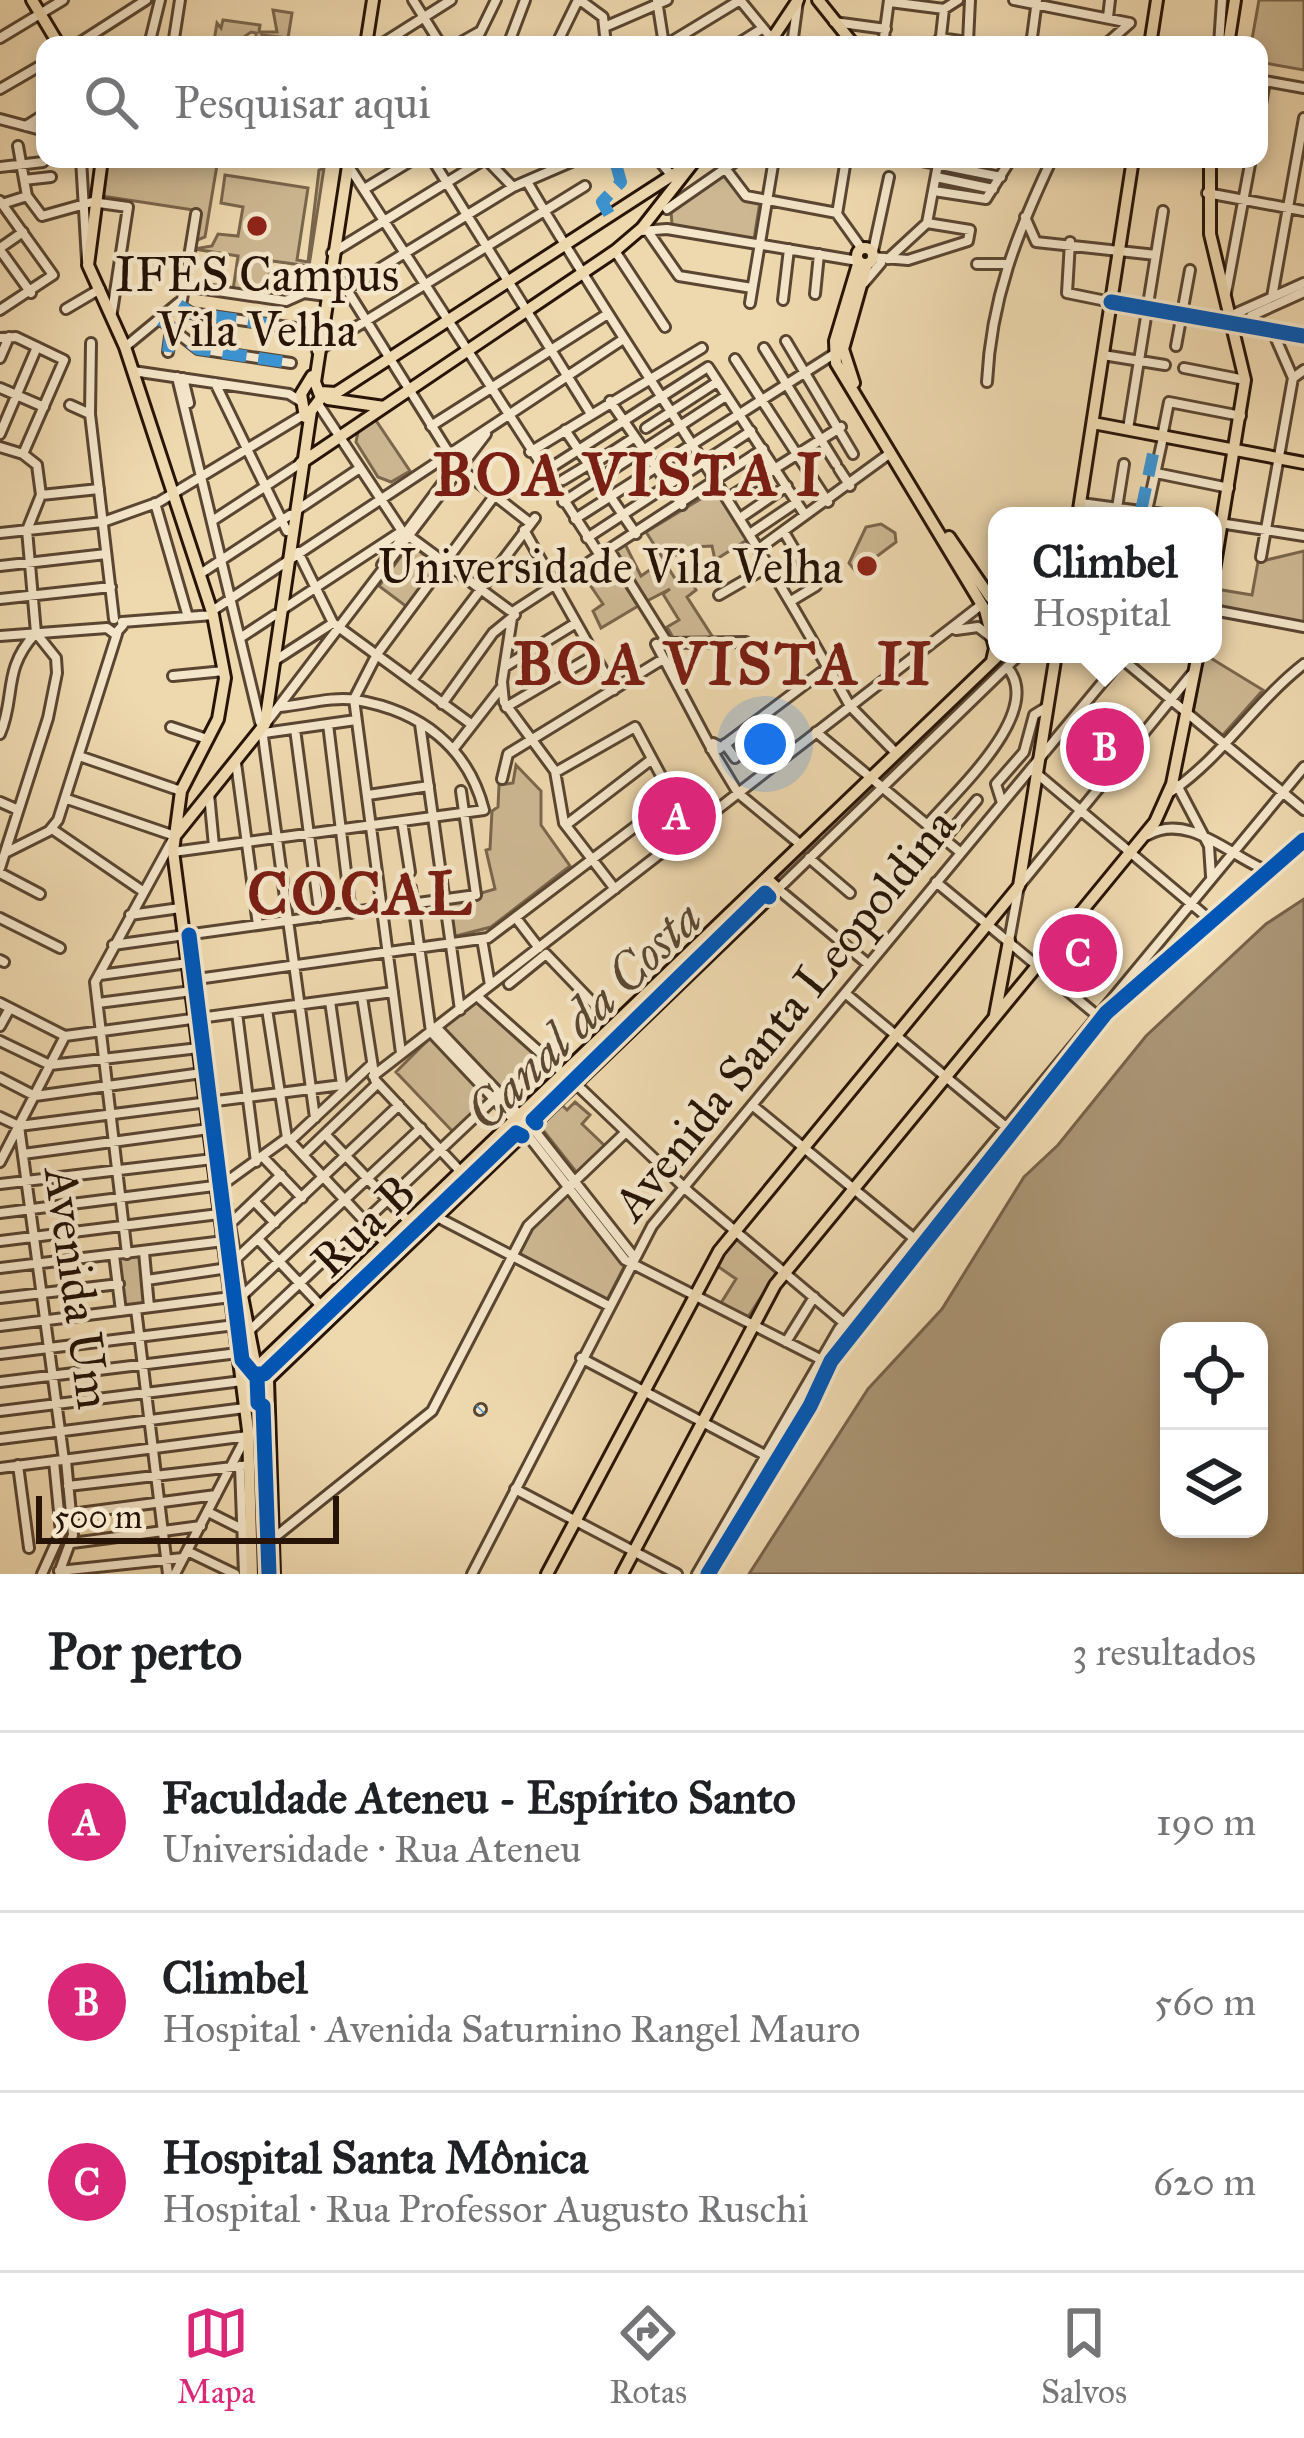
<!DOCTYPE html>
<html lang="pt">
<meta charset="utf-8">
<style>
:root{--surface:#fff;--page:#f6f6f6;--text:#202124;--muted:#757577;--line:#e0e0e0;--accent:#db2777}
body{margin:0;font-family:"IM FELL Great Primer",serif;background:var(--page);color:var(--text)}
.controls{position:absolute;right:36px;bottom:36px;display:grid;overflow:hidden;border-radius:24px;box-shadow:0 6px 18px #0003}
.controls button{width:108px;height:108px;display:grid;place-items:center;padding:0;border:0;border-bottom:3px solid var(--line);background:var(--surface);color:var(--text);font:60px sans-serif}
.scale{position:absolute;left:36px;bottom:30px;width:303px;box-sizing:border-box;padding-left:12px;border:6px solid #271407;border-top:0;font-size:33px;line-height:42px;white-space:nowrap;color:#271407;-webkit-text-stroke:9px #f4e6ca;paint-order:stroke}
.you{position:absolute;left:765px;top:744px;width:42px;height:42px;margin:-30px;border:9px solid #fff;border-radius:50%;background:#1a73e8;box-shadow:0 0 0 18px #1a73e833}
.badge{display:grid;place-items:center;width:78px;height:78px;border-radius:50%;background:var(--accent);color:#fff;font-size:39px;font-weight:700}
.pin{position:absolute;translate:-50% -50%;border:6px solid #fff;box-shadow:0 3px 12px #0006}
.popup{position:absolute;left:988px;top:507px;width:234px;height:156px;box-sizing:border-box;display:grid;place-content:center;border-radius:24px;background:var(--surface);filter:drop-shadow(0 3px 9px #0005);font-size:39px;white-space:nowrap;color:var(--muted)}
.popup b{font-size:45px;color:var(--text)}
.popup::after{content:'';position:absolute;left:50%;top:100%;margin-left:-24px;border:24px solid transparent;border-top-color:var(--surface)}
.list{margin:0;padding:0;list-style:none}
h2{display:flex;justify-content:space-between;align-items:center;height:156px;margin:0;padding:0 48px;font-size:51px}
h2 small{font-size:39px;font-weight:400;color:var(--muted)}
.list li{display:grid;grid-template-columns:78px 1fr auto;gap:36px;align-items:center;box-sizing:border-box;height:180px;padding:0 48px;border-top:3px solid var(--line)}
.list b{display:block;font-size:45px;white-space:nowrap}
.list p{margin:0;font-size:39px;white-space:nowrap;color:var(--muted)}
.list em{font-size:39px;font-style:normal;color:var(--muted)}
.icon{flex:none;width:66px;height:66px;fill:none;stroke:currentColor;stroke-width:2;stroke-linecap:round;stroke-linejoin:round}
.map{position:relative;flex:none;width:1304px;height:1574px;overflow:hidden}
.search{position:absolute;background:var(--surface);box-shadow:0 6px 18px #0003;left:36px;right:36px;top:36px;height:132px;display:flex;align-items:center;gap:30px;box-sizing:border-box;padding:0 42px;border-radius:24px;color:var(--muted);font-size:45px}
.sheet{height:696px;background:var(--surface)}
nav{display:flex;justify-content:space-around;align-items:center;box-sizing:border-box;height:168px;border-top:3px solid var(--line);background:var(--surface);font-size:33px;color:var(--muted)}
nav a{display:grid;justify-items:center;gap:6px}
nav .on{color:var(--accent)}
.map>svg:first-child{display:block}
.green{fill:#ccb792;stroke:#7a664c;stroke-width:3}
.water{fill:#aa9575;stroke:#766149;stroke-width:3;fill-rule:evenodd}
.lines{fill:none;stroke-linecap:round;stroke-linejoin:round}
.stream{stroke:#766149;stroke-width:3}
.canal{stroke:#aa9575;stroke-width:6}
.minor-casing{stroke:#594531;stroke-width:14}
.major-casing{stroke:#271407;stroke-width:16}
.minor{stroke:#f4e6ca;stroke-width:8}
.major{stroke:#eed8ae;stroke-width:10}
.quiet{stroke:#3b93d1;stroke-width:12;stroke-dasharray:24 12;stroke-linecap:butt}
.cycleway-casing{stroke:#f4e6ca;stroke-width:22}
.cycleway{stroke:#0057b8;stroke-width:15}
.poi-dot{fill:#8f2418;stroke:#f4e6ca;stroke-width:4.5}
.labels{text-anchor:middle;dominant-baseline:central;stroke-width:9;stroke-linejoin:round;paint-order:stroke}
.poi-label{font-size:48px;fill:#271407;stroke:#f4e6ca}
.street-label{font-size:48px;fill:#271407;stroke:#f4e6ca}
.water-label{font-size:51px;font-style:italic;fill:#5b4833;stroke:#f4e6ca}
.district-label{font-size:60px;font-weight:bold;letter-spacing:3px;fill:#7a1f14;stroke:#f4e6ca}
</style>
<div class="map">
<svg width="1304" height="1574" viewBox="0 0 1304 1574">
<rect width="100%" height="100%" fill="#eed8ae"/>
<filter id="stains"><feTurbulence type="fractalNoise" baseFrequency=".00167" numOctaves="4"/><feColorMatrix values="0 0 0 0 .2 0 0 0 0 .09 0 0 0 0 .02 0 0 0 .5 -.17"/></filter>
<radialGradient id="worn" r=".72"><stop offset=".6" stop-color="#630" stop-opacity="0"/><stop offset="1" stop-color="#630" stop-opacity=".3"/></radialGradient>
<path class="green" d="M1259,0H1304V70L1259,62V45H1251Z
M273,10L292,13L288,38L262,35L266,45H256V33L251,32L234,44L214,41L217,23L221,28L223,20L260,25L259,32H277Z
M108,159H218L205,237L195,241L200,211L102,196Z
M324,168L309,266L272,261L267,295L233,290L238,256L194,249L212,246L218,234L238,236L243,207L221,203L225,175L308,188L297,260L308,262L319,170Z
M723,175L744,199L760,202L754,239L672,225L671,211Z
M375,419L410,471L391,482L378,477L356,442L358,432Z
M717,489L750,538L715,560L712,546L692,547L664,561L676,580L700,570L689,577L696,590L687,597L714,639L675,641L667,627L679,620L663,594L670,589L645,602L613,552L625,544L641,576L664,560L646,532Z
M881,524L895,533L896,542L856,572L849,563L866,527Z
M410,544L438,565L407,607L379,586Z
M1304,551V622L1213,606L1216,589L1252,595L1258,562Z
M613,567L638,606L601,628L593,611L603,604L588,582Z
M1204,654L1263,690L1222,736L1193,713Z
M516,765L541,791V825L570,866L491,927L452,937L448,903L495,889L486,850L490,849L492,811L498,807L499,785L513,783Z
M764,884L769,890L528,1119L524,1115Z
M477,1001L558,1073L520,1110L442,1028Z
M430,1038L489,1100L454,1133L396,1072Z
M575,1102L590,1115L582,1124L605,1146L577,1173L539,1125L561,1104L567,1110Z
M514,1125L269,1366L520,1132L267,1375L257,1377Z
M569,1192L625,1265L606,1302L518,1256L532,1227Z
M735,1238L777,1272L748,1317L721,1303L736,1279L716,1265Z
M139,1255L146,1297L141,1306L125,1308L118,1258Z
M912,1264L865,1327L858,1324L862,1331L842,1360H835L838,1366L827,1374L830,1378L776,1451L845,1333L857,1318L866,1317Z
M258,1388L263,1393L267,1523L256,1524L249,1409L258,1408Z"/>
<path class="water" d="M1304,899V1574H749L868,1389L942,1309L1024,1177L1058,1145L1146,1036L1266,924ZM1259,1331V1529H1169V1331Z"/>
<g class="lines">
<path class="stream" d="M260,1389L265,1521
M266,1553L267,1574"/>
<path class="canal" d="M524,1121L817,839"/>
<g class="minor-casing">
<path id="minor" d="M413,0L441,45
M580,0L603,17L606,45
M657,0L664,45
M1014,0L1130,23
M890,2L944,9
M1108,17L1110,0
M834,22L886,29
M607,26L667,0
M0,38L63,0
M940,38L987,45
M968,42L970,0
M76,45L146,0
M149,45L160,0
M173,45L180,0
M380,45L451,0
M456,45L479,32
M474,45L496,0
M508,45L525,0
M556,45L578,0
M666,45L740,0L772,39
M736,45L760,30
M792,45L798,1
M883,45L889,0
M940,45L944,9L958,0
M1031,45L1037,0
M1105,45L1130,23
M1219,45L1222,0
M1259,80L1304,88
M0,89L45,63
M1259,116L1265,81
M0,119L45,131
M26,126L45,114
M18,146L27,196L42,216L92,202L128,207L112,312
M81,159L87,260
M432,159L591,414
M486,159L513,187
M658,159L671,175
M718,159L746,196L837,213
M846,159L837,214L862,249
M911,159L1001,177
M346,162L601,557
M0,167L43,162
M936,177L993,189
M24,180L51,177
M529,185C624,347 734,499 825,663
M366,188L414,159
M934,191L986,199L1011,159
M1207,193L1304,211
M0,201L53,275L0,310
M2,204L27,196
M667,209L739,159
M1025,217L1036,242L1156,255
M647,230L679,276L752,288
M641,231L667,229L858,261
M1070,242L1067,293L1111,302
M0,248L23,232
M0,250L31,293
M615,251L665,327
M332,253L485,159
M872,256L889,177
M872,257L908,260L968,241L970,230L927,223
M888,259L927,223L939,159
M977,264H1005
M334,269L457,466L530,523
M864,283L881,263
M184,286L286,301L304,293L333,297L513,187L578,159H623
M1226,293L1251,159
M815,294L819,254
M1272,297L1304,118
M783,300L789,249
M750,303L774,159
M179,305L191,313L295,328
M66,309L100,289
M1230,316L1304,283
M161,320L198,349L291,363
M1245,325L1251,316L1304,292
M0,338L16,337L64,360L23,454L0,447
M786,341L853,454
M91,343L90,414L114,619
M1176,346L1190,270
M125,347L182,300L196,214
M764,348L836,464
M317,351L585,186
M168,352L171,329
M1103,355L1165,365
M0,358L9,337
M735,359L828,502
M1184,368L1245,380
M133,371L289,394L302,402
M177,377L260,722
M183,378L189,403
M1293,378L1304,370
M987,382C991,299 1017,233 1052,159
M215,383L287,531
M0,388L44,407
M610,401L682,505
M318,404L402,531L509,610
M70,405L90,414
M431,426L606,315
M646,428L717,382
M1128,429L1163,211
M565,430L636,534
M1163,432L1169,402L1241,416
M0,434L37,347
M530,452L702,348
M23,454L37,465L41,495L27,530L36,633
M601,459L635,437
M839,469L850,486
M544,472L708,367L805,515
M1156,473L1229,488
M563,480L588,465
M41,495L99,489
M728,498L841,427
M563,502L726,396
M155,503L188,617
M1081,503L1178,516
M1117,508L1124,464
M297,510L360,468
M1147,511L1162,442
M740,518L787,486
M575,519L834,354
M212,521L298,465
M1213,522L1304,536
M524,530L614,690
M784,532L816,586L791,601
M0,533L103,522L159,502L305,414
M751,533L797,502
M587,538L751,431
M760,548L889,454
M610,551L665,639
M298,552L333,623L471,724
M1261,557L1293,378L1273,332
M382,565L473,442
M0,566L106,554
M200,574L290,515
M719,595L771,565
M0,599L111,587
M283,609L402,531
M1213,610L1304,627
M212,611L622,340
M514,611L763,449
M512,618L502,682L504,702L555,771L564,823L615,889
M122,622L213,615
M956,630L978,627L991,637
M0,636L107,628L115,634L123,625
M240,638L275,615
M665,643L746,642
M656,644L711,748
M1116,654L1304,810
M274,661L333,623
M827,665L850,706L895,752
M506,666L576,623
M173,676L224,671
M412,680L535,518
M442,704L493,633L515,615
M506,707L593,656
M266,723L486,434
M328,724L351,913
M420,724L460,1010
M171,727L207,739
M262,729L315,1118
M295,729L320,917
M816,732L961,853
M264,733L356,720
M0,734C16,697 2,670 35,634
M713,743L719,746L716,751L711,749Z
M725,744L735,758
M455,747L501,688
M719,749L820,673
M712,750L738,793L801,845
M82,757L181,791
M236,763L258,925
M556,772L635,727L673,798L695,827
M1035,772L1208,918
M502,779L508,754L663,659
M1177,785L1209,846L1211,876
M1172,791C1222,757 1255,702 1304,664
M209,794L214,846
M368,795L429,786
M67,799L175,836
M0,802L16,809
M1002,803L996,784L1024,752L1034,715L1047,707
M402,821L410,872
M566,825L652,759
M927,825C955,792 1046,711 1007,667
M52,829L141,890
M950,832L977,800
M1148,835C1187,813 1227,853 1263,869
M7,852L49,831L58,820L117,634
M173,852L484,810C468,747 421,711 356,700C333,696 303,705 280,707
M809,858L850,893
M0,868L48,718L57,673L56,658L36,633
M0,873L40,894
M936,882L1099,1017
M411,888L431,1032
M130,915L180,908
M0,918L60,948
M516,918L539,948
M482,939L490,985
M1009,941L1019,886L1191,675
M113,945L476,895L461,791
M0,960L4,962
M868,964L778,889L1020,654
M100,975L188,963
M190,980L488,938L673,798
M509,984L546,954L593,1003
M845,993L1006,1127
M477,996L563,1073
M362,997L375,1080L461,1172
M330,1001L342,1085
M0,1003L65,1036L393,992
M98,1003L192,991
M267,1009L287,1138
M237,1013L256,1162
M1103,1014L1304,836
M0,1026L10,1008
M437,1028L535,1131L634,1257
M431,1032L526,1133L625,1260L822,1360
M0,1041L50,1065L199,1048
M401,1053L354,699L377,654L495,495
M373,1076L981,605
M0,1078L35,1096L202,1073
M576,1084L689,1192L844,1323
M752,1105L917,1241
M0,1117L19,1126L342,1085
M19,1126L64,1460
M325,1134L409,1222
M287,1138L386,1244
M290,1141L371,1065
M23,1154L209,1129
M303,1155L377,1084
M218,1156L242,1294
M263,1157L302,1198
M0,1162L65,1036
M0,1184L213,1159
M254,1201L275,1223
M0,1213L222,1185L287,1138
M437,1217L609,1306
M230,1224L281,1175
M258,1239L321,1306
M0,1241L219,1214
M144,1252L149,1307
M127,1254L95,982L173,839
M114,1255L121,1311
M237,1258L399,1105
M0,1268L224,1241
M147,1280L228,1268
M876,1293L1018,1119
M242,1296L421,1128
M0,1298L119,1284
M136,1309L168,1574
M0,1326L231,1297
M248,1332L494,1099
M786,1342L814,1297
M0,1354L235,1325
M581,1358L765,1455
M0,1382L238,1353
M808,1392L833,1348
M480,1410L481,1409
M0,1411L242,1381
M0,1439L245,1408
M18,1465L29,1548
M240,1466L244,1574
M0,1468L248,1436
M760,1475L794,1415
M68,1486L250,1465
M515,1489L677,1574
M208,1512L244,1530
M71,1514L216,1495
M275,1537L432,1411L528,1226L626,1132
M72,1543L201,1526
M187,1551L235,1574
M60,1570L73,1535L66,1460
M59,1571L183,1558
M42,1574L61,1532L54,1461
M175,1574L246,1437
M472,1574L652,1226L1126,654
M697,1574L839,1329L1304,767"/>
</g>
<g class="major-casing">
<path id="major" d="M32,0L59,45
M818,0L854,45
M366,45L373,0
M768,45L798,0
M1150,45L1157,0
M1228,45L1235,0
M102,159L88,265L125,347L213,615L225,678L218,719L181,791L173,851L248,1430L252,1574
M1210,159V234L1245,380L1213,576
M857 256a8 8 0 1 1 16 0a8 8 0 1 1-16 0Z
M859,261L835,341L836,363L985,610L995,648L992,661
M1111,302L1304,336
M854,383L843,349L867,264
M320,392L336,393L688,165
M328,399L384,407
M305,417L301,394L312,376
M1093,423L1304,463
M301,463L615,251L642,228L696,159
M1078,516L1133,159
M949,537L990,597
M175,836L265,724L311,411L321,398L315,382L349,159
M995,1015L1009,941
M232,1297L242,1296L256,1368L1000,654
M268,1380L274,1574
M257,1383L270,1377L778,889L767,879
M547,1574L719,1251L1019,886L1056,654
M622,1574L775,1285L1155,822L1172,784L1198,654"/>
</g>
<use href="#minor" class="minor"/>
<use href="#major" class="major"/>
<path class="quiet" d="M609,214L602,202L621,182L615,161
M179,305L191,313L295,328
M161,320L198,349L291,363
M168,352L171,328
M1141,511L1153,454
M480,1410L481,1409"/>
<g class="cycleway-casing">
<path id="cycleway" d="M1111,302L1304,336
M189,935L242,1360L257,1378L258,1403L263,1406L269,1574
M536,1123L533,1120L765,893L769,897
M255,1374H264L516,1133L522,1136
M708,1574L810,1406L831,1361L1106,1013L1304,840"/>
</g>
<use href="#cycleway" class="cycleway"/>
</g>
<g class="poi-dot">
<circle cx="257" cy="226" r="12"/>
<circle cx="867" cy="566" r="12"/>
</g>
<g class="labels">
<g class="poi-label">
<text x="257" y="274">IFES Campus<tspan x="257" dy="55">Vila Velha</tspan></text>
<text x="843" y="566" text-anchor="end">Universidade Vila Velha</text>
</g>
<g class="street-label">
<text transform="translate(784 1014) rotate(-51)">Avenida Santa Leopoldina</text>
<text transform="translate(363 1226) rotate(-44)">Rua B</text>
<text transform="translate(78 1288) rotate(82)">Avenida Um</text>
</g>
<g class="water-label">
<text transform="translate(584 1015) rotate(-44)">Canal da Costa</text>
</g>
<g class="district-label">
<text x="629" y="474">BOA VISTA I</text>
<text x="724" y="663">BOA VISTA II</text>
<text x="361" y="893">COCAL</text>
</g>
</g>
<rect width="100%" height="100%" filter="url(#stains)"/>
<rect width="100%" height="100%" fill="url(#worn)"/>
</svg>
<div class="controls">
<button><svg class="icon" aria-label="locate" viewBox="0 0 24 24"><circle cx="12" cy="12" r="6"/><path d="M12 2v4M12 18v4M2 12h4M18 12h4"/></svg></button>
<button><svg class="icon" aria-label="layers" viewBox="0 0 24 24"><path d="M12 4l9 5-9 5-9-5zM3 14l9 5 9-5"/></svg></button>
</div>
<div class="scale">500 m</div>
<div class="you"></div>
<div class="pin badge" style="left:677px;top:816px">A</div>
<div class="pin badge" style="left:1105px;top:747px">B</div>
<div class="popup"><b>Climbel</b>Hospital</div>
<div class="pin badge" style="left:1078px;top:953px">C</div>
<div class="search"><svg class="icon" aria-label="search" viewBox="0 0 24 24"><circle cx="10" cy="10" r="6"/><path d="M15 15l6 6"/></svg>Pesquisar aqui</div>
</div>
<section class="sheet">
<h2>Por perto<small>3 resultados</small></h2>
<ul class="list">
<li><span class="badge">A</span><div><b>Faculdade Ateneu - Espírito Santo</b><p>Universidade · Rua Ateneu</p></div><em>190 m</em></li>
<li><span class="badge">B</span><div><b>Climbel</b><p>Hospital · Avenida Saturnino Rangel Mauro</p></div><em>560 m</em></li>
<li><span class="badge">C</span><div><b>Hospital Santa Mônica</b><p>Hospital · Rua Professor Augusto Ruschi</p></div><em>620 m</em></li>
</ul>
</section>
<nav>
<a class="on"><svg class="icon" aria-label="map" viewBox="0 0 24 24"><path d="M3 6l6-2 6 2 6-2v14l-6 2-6-2-6 2zM9 4v14M15 6v14"/></svg>Mapa</a>
<a><svg class="icon" aria-label="directions" viewBox="0 0 24 24"><path d="M12 3l9 9-9 9-9-9zM9 14v-3h6M13 9l2 2-2 2"/></svg>Rotas</a>
<a><svg class="icon" aria-label="saved" viewBox="0 0 24 24"><path d="M7 4h10v16l-5-4-5 4z"/></svg>Salvos</a>
</nav>
